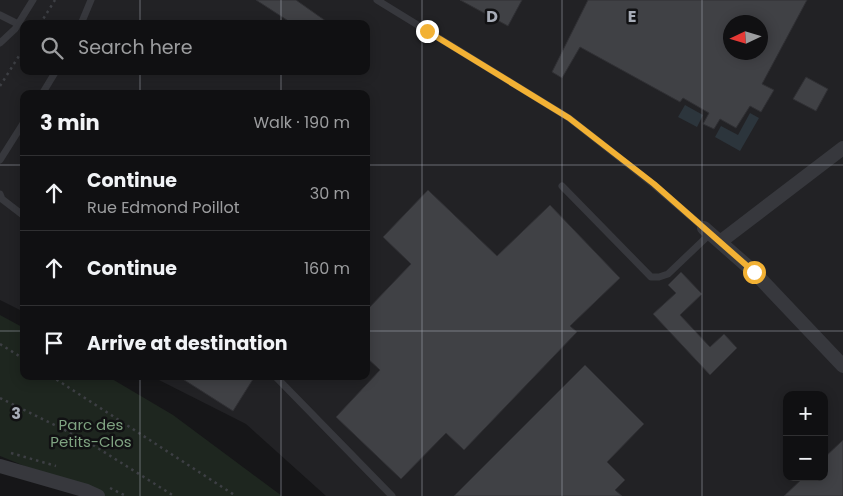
<!DOCTYPE html>
<meta charset="utf-8">
<style>
:root{--surface:#101012;--page:#1e1e20;--text:#f1f3f6;--muted:#9c9d9f;--line:#303032}
body{margin:0;font-family:Poppins,sans-serif;background:var(--page);color:var(--text)}
.controls{position:absolute;right:15px;bottom:15px;display:grid;overflow:hidden;border-radius:10px;box-shadow:0 2px 12px #0003}
.controls button{width:45px;height:45px;display:grid;place-items:center;padding:0;border:0;border-bottom:1px solid var(--line);background:var(--surface);color:var(--text);font:25px sans-serif}
.compass{position:absolute;left:723px;top:15px;width:45px;height:45px;border-radius:50%;background:var(--surface);box-shadow:0 2px 12px #0003;rotate:266deg}
.stop{position:absolute;width:15px;height:15px;margin:-11px;border:4px solid #f2b134;border-radius:50%;background:#fff}
.stop.end{background:#f2b134;border-color:#fff;box-shadow:0 1px 5px #0008}
.list{margin:0;padding:0;list-style:none}
h2{display:flex;justify-content:space-between;align-items:center;height:65px;margin:0;padding:0 20px;font-size:21px}
h2 small{font-size:16px;font-weight:400;color:var(--muted)}
.list li{display:grid;grid-template-columns:32px 1fr auto;gap:15px;align-items:center;box-sizing:border-box;height:75px;padding:0 20px;border-top:1px solid var(--line)}
.list b{display:block;font-size:19px;white-space:nowrap}
.list p{margin:0;font-size:16px;white-space:nowrap;color:var(--muted)}
.list em{font-size:16px;font-style:normal;color:var(--muted)}
.icon{flex:none;width:28px;height:28px;fill:none;stroke:currentColor;stroke-width:2;stroke-linecap:round;stroke-linejoin:round}
.map{position:relative;flex:none;width:843px;height:496px;overflow:hidden}
.search{position:absolute;background:var(--surface);box-shadow:0 2px 12px #0003;left:20px;top:20px;width:350px;height:55px;display:flex;align-items:center;gap:12px;box-sizing:border-box;padding:0 18px;border-radius:10px;color:var(--muted);font-size:19px}
.panel{position:absolute;background:var(--surface);box-shadow:0 2px 12px #0003;left:20px;top:90px;width:350px;height:290px;border-radius:10px}
.map>svg:first-child{display:block}
.built{fill:#222225;fill-rule:evenodd}
.green{fill:#1e261f}
.water{fill:#2c353c}
.building{fill:#404145;stroke:#303034;fill-rule:evenodd}
.lines{fill:none;stroke-linecap:round;stroke-linejoin:round}
.path{stroke:#3d3f44;stroke-width:2.5;stroke-dasharray:2.5 4;stroke-linecap:butt}
.service{stroke:#37383d;stroke-width:7}
.minor{stroke:#37383d;stroke-width:14}
.route{stroke:#f2b134;stroke-width:6}
.grid{fill:none;stroke:#a8adb8;stroke-width:1;stroke-opacity:0.55}
.labels{text-anchor:middle;dominant-baseline:central;stroke-width:5;stroke-linejoin:round;paint-order:stroke}
.park-label{font-size:15px;fill:#7fa381;stroke:#111113}
.grid-label{font-size:16px;text-anchor:middle;font-weight:bold;fill:#a8adb8;stroke:#111113;stroke-width:5;stroke-linejoin:round;paint-order:stroke}
</style>
<div class="map">
<svg width="843" height="496" viewBox="0 0 843 496">
<rect width="100%" height="100%" fill="#161618"/>
<path class="built" d="M0,0H843V496H326L246,424L151,376H366V94H24V312L0,300ZM730,22H760V52H730ZM24,24H366V71H24ZM787,395H824V477H787Z"/>
<path class="green" d="M0,315L24,328V376H107L173,415L282,496H98L0,456Z"/>
<path class="water" d="M685,105L703,115L697,127L678,117Z
M750,113L759,118L740,151L715,137L721,126L738,135Z"/>
<path class="building" d="M256,0H296L330,24H293Z
M460,0H522L508,26Z
M588,0H807L762,84L774,90L761,112L750,106L736,128L720,119L714,129L703,124L709,113L683,98L680,102L580,47L562,78L552,72ZM730,22H760V52H730Z
M806,77L828,89L816,111L793,99Z
M428,190L497,256L550,205L620,278L570,326L577,332L464,450L446,433L401,479L336,417L380,370L366,357V311L411,264L383,237Z
M681,272L702,294L680,315L710,347L724,334L737,348L710,375L653,314L676,293L668,285Z
M585,365L644,424L607,462L625,480L615,490L622,496H454Z
M178,376H255L233,411Z
M843,440V496H784L804,477H824V458Z"/>
<g class="lines">
<path class="path" d="M40,24L55,0
M0,86L24,48
M0,344L24,359
M51,376L236,496
M0,398L85,440L174,496
M11,453L56,466
M110,488L126,496"/>
<path class="service" d="M377,0L569,118L653,184L704,228
M0,15L18,24
M81,24L91,0
M0,43L15,29L33,0
M42,94L56,71
M0,160L24,122
M562,186L651,277H659L668,274L711,233
M0,194L2,199L24,216
M275,376L392,496"/>
<path class="minor" d="M704,228L754,272L843,366
M720,242L843,148
M0,466L87,491L98,496"/>
</g>
<g class="lines">
<path class="route" d="M427,31L569,118L654,184L754,272"/>
</g>
<path class="grid" d="M140,0V24M281,0V24M422,0V496M562,0V496M702,0V496M140,71V94M281,71V94M0,165H24M366,165H843M0,331H24M366,331H843M140,376V496M281,376V496"/>
<g class="labels">
<g class="park-label">
<text x="91" y="424">Parc des<tspan x="91" dy="17">Petits-Clos</tspan></text>
</g>
</g>
<g class="grid-label">
<text x="492" y="22">D</text>
<text x="632" y="22">E</text>
<text x="16" y="419">3</text>
</g>
</svg>
<div class="controls">
<button>+</button>
<button>−</button>
</div>
<svg class="compass" viewBox="-18 -18 36 36"><path d="M0-13l5 13h-10z" fill="#e53935"/><path d="M0 13l5-13h-10z" fill="#9c9d9f"/></svg>
<div class="stop" style="left:754px;top:272px"></div>
<div class="stop end" style="left:427px;top:31px"></div>
<div class="search"><svg class="icon" aria-label="search" viewBox="0 0 24 24"><circle cx="10" cy="10" r="6"/><path d="M15 15l6 6"/></svg>Search here</div>
<section class="panel">
<h2>3 min<small>Walk · 190 m</small></h2>
<ul class="list">
<li><svg class="icon" aria-label="ahead" viewBox="0 0 24 24"><path d="M12 20V5M6 11l6-6 6 6"/></svg><div><b>Continue</b><p>Rue Edmond Poillot</p></div><em>30 m</em></li>
<li><svg class="icon" aria-label="ahead" viewBox="0 0 24 24"><path d="M12 20V5M6 11l6-6 6 6"/></svg><div><b>Continue</b></div><em>160 m</em></li>
<li><svg class="icon" aria-label="arrive" viewBox="0 0 24 24"><path d="M6 21V4h12l-3 4 3 4H6"/></svg><div><b>Arrive at destination</b></div></li>
</ul>
</section>
</div>
